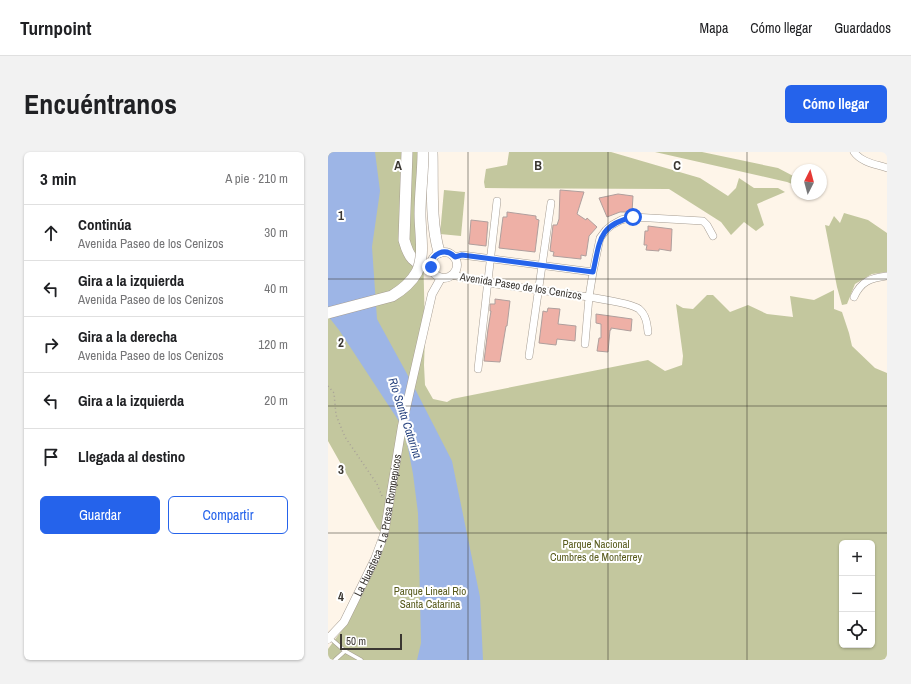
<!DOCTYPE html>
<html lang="es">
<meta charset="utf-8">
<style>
:root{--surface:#fff;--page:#f2f2f2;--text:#202124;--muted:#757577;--line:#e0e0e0;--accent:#2563eb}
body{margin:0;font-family:"Archivo Narrow",sans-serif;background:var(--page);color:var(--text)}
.controls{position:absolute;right:12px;bottom:12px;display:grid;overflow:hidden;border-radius:6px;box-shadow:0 1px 3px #0004}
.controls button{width:36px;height:36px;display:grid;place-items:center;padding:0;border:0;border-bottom:1px solid var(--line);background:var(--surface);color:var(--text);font:20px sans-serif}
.compass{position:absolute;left:463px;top:12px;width:36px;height:36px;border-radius:50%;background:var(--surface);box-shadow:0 1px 3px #0004;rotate:6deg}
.scale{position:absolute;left:12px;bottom:10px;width:62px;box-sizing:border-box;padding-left:4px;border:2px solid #3b3732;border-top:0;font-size:11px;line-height:14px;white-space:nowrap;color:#3b3732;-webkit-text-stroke:3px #fff;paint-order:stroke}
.stop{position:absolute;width:12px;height:12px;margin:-9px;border:3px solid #2563eb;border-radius:50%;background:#fff}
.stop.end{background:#2563eb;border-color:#fff;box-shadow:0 1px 4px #0008}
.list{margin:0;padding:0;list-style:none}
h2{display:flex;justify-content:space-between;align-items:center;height:52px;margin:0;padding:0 16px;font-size:17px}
h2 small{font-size:13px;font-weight:400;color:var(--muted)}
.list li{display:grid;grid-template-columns:26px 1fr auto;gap:12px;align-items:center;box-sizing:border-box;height:56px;padding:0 16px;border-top:1px solid var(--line)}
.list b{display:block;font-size:15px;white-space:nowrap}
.list p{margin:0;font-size:13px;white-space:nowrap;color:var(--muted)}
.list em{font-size:13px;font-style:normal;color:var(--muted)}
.actions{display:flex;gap:8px;padding:12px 16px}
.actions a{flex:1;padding:9px 0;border:1px solid var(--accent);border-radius:6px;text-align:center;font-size:14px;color:var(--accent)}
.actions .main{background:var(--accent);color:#fff}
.icon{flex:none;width:22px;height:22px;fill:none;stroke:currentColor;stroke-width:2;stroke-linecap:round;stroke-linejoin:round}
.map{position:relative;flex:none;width:559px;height:508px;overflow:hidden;border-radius:6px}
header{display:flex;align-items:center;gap:24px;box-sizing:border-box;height:56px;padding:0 20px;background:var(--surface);border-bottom:1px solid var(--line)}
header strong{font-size:19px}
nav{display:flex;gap:22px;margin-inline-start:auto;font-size:14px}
.intro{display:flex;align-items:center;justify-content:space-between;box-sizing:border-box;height:96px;padding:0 24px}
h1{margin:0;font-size:28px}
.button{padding:10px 18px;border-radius:6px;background:var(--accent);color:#fff;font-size:14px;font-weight:700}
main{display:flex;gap:24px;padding:0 24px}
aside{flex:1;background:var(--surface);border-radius:6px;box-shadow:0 1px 3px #0004}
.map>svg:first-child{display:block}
.green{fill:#c3c79e;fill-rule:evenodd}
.water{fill:#9db5e6}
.building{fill:#eeb0a6;stroke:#af9f9d}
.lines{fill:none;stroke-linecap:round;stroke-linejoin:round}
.service-casing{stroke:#a69d92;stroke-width:4.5}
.minor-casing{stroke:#a69d92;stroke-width:8}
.tertiary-casing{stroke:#a69d92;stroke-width:9}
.primary-casing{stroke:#a69d92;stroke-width:12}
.path{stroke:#a8a198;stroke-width:1.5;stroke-dasharray:1 3;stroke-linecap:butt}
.service{stroke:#fff;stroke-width:3.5}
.minor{stroke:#fff;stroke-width:7}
.tertiary{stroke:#fff;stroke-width:8}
.primary{stroke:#fff;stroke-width:11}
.primary-bridge-casing{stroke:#a69d92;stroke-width:12;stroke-linecap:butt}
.primary-bridge{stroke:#fff;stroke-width:11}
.route{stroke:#2563eb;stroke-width:5}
.grid{fill:none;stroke:#3b3732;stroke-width:1;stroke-opacity:0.55}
.labels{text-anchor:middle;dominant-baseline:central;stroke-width:4;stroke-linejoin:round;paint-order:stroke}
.street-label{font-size:11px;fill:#3b3732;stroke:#fff}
.park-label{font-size:11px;fill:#585b1d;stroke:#fff}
.water-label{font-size:12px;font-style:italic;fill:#2a4580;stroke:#fff}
.grid-label{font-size:13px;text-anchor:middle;font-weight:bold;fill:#3b3732;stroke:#fff;stroke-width:4;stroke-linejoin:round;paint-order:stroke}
</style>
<header>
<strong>Turnpoint</strong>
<nav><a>Mapa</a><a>Cómo llegar</a><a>Guardados</a></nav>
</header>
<div class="intro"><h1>Encuéntranos</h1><a class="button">Cómo llegar</a></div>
<main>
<aside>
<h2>3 min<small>A pie · 210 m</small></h2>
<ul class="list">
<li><svg class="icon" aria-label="ahead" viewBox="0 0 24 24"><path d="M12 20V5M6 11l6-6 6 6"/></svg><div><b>Continúa</b><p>Avenida Paseo de los Cenizos</p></div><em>30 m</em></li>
<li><svg class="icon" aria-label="left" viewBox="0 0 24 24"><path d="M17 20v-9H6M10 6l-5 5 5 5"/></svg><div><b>Gira a la izquierda</b><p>Avenida Paseo de los Cenizos</p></div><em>40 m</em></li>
<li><svg class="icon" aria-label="right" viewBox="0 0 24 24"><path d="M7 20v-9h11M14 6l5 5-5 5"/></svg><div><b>Gira a la derecha</b><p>Avenida Paseo de los Cenizos</p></div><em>120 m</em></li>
<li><svg class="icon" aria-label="left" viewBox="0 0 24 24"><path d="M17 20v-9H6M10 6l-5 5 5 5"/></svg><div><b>Gira a la izquierda</b></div><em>20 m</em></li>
<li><svg class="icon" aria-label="arrive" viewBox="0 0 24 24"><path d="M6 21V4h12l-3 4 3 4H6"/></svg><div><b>Llegada al destino</b></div></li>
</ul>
<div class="actions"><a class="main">Guardar</a><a>Compartir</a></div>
</aside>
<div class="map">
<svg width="559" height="508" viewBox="0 0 559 508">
<rect width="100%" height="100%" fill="#fef5e9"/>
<path class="green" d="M0,0H93L97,184L96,213L97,233L105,247L119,250L124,247L320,208L337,219L354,213L355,204L348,152L355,156L365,157L379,143H385L402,160L420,153L439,162L465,165L462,144L486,148L506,138V157L514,160L521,181L524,194L547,216L559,221V508H0V497L14,478L23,463L58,386L49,376L0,289ZM514,391H544V493H514Z
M181,0H283L372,26L400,44L408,36L411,26L426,36H450L457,40L429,52L436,73L428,79L416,70L403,83L393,70L341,37L157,36L156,30L158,17L179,13Z
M327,0H374L450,16L469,26V34L459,30Z
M116,38L137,40L133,84L112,82Z
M516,61L540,68L559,81V120L544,122L527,132L519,152L514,153L509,135L497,73L501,74L506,64L512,71Z"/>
<path class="water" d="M0,0H47L52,39L44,95L49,167L84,231L124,309L152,445L155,508H89L93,491L90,361L85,322L80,296L74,274L11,178L0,164Z"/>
<path class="building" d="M232,38L256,40L249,62L258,68L259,66L269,75L261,84L258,104L253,103V107L225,104L226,100L222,99L225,73H229L231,67Z
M290,42L305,44L304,60H292L279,65L271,46Z
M179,60L208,64V67L211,68L207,100L171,96L175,65H179Z
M143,68L160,70L158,94L141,92Z
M320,74L344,77L343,99L331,97V99L318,98L319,93H316L317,79H320Z
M167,147L182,149L179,174H178L172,210L156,209L160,177L163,159H162V152H167Z
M220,156L232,157L230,172L248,174L247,189L229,187L228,193L211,191L215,159L219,160Z
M268,162L304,167L303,179L283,176V178H282L280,200L269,199L271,186H273V172L268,171Z"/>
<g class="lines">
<g class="service-casing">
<path id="service" d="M2,486L17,499L33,508
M7,508L17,499"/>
</g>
<g class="minor-casing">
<path id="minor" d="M526,0C533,10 547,12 559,16
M127,105L134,103L265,120
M124,123L160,131L261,145L257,192
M526,145C533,129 543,126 559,124
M320,180C319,171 318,163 311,157C303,151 272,147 261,145L265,120L272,86L278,78L284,73L293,68L305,65L375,69L379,73L385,84
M201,204L223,51
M150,217L169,49"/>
</g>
<g class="tertiary-casing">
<g id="tertiary">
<circle cx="116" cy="113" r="13"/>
<path id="s1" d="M0,487L16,470L47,407L56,383L74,274L104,142L113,126"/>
</g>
</g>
<g class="primary-casing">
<path id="primary" d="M79,0L76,88C81,106 85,111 103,115
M104,0C105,33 102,68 111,100"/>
</g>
<path class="path" d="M0,234L6,241L8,263L17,285L49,332L54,344"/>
<use href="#service" class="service"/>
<use href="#minor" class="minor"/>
<use href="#tertiary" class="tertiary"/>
<use href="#primary" class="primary"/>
<g class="primary-bridge-casing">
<path id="primary-bridge" d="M0,161L64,144C74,138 83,131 89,120C97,103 92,81 92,62C92,41 95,21 95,0"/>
</g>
<use href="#primary-bridge" class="primary-bridge"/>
</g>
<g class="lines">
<path class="route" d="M103,115C103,101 117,95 127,105L134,103L265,120C272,89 270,73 305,65"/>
</g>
<path class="grid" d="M140,0V508M280,0V508M419,0V508M0,127H559M0,254H559M0,381H559"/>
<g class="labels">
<g class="street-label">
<text transform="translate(193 134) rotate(9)">Avenida Paseo de los Cenizos</text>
<text stroke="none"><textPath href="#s1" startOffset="127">La Huasteca - La Presa Rompepicos</textPath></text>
</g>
<g class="park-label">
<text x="268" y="392">Parque Nacional<tspan x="268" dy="13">Cumbres de Monterrey</tspan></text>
<text x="102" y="439">Parque Lineal Río<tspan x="102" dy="13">Santa Catarina</tspan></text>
</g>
<g class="water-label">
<text transform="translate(77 266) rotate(72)">Río Santa Catarina</text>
</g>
</g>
<g class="grid-label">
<text x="70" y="18">A</text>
<text x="210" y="18">B</text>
<text x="349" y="18">C</text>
<text x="13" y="68">1</text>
<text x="13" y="195">2</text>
<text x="13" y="322">3</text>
<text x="13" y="449">4</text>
</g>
</svg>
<div class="controls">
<button>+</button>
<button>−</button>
<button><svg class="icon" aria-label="locate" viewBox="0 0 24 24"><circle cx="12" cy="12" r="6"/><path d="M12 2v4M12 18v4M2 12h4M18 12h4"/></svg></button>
</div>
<svg class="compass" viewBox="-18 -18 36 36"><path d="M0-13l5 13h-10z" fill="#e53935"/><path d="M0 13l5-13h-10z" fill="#757577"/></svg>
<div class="scale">50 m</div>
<div class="stop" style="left:305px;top:65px"></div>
<div class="stop end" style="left:103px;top:115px"></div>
</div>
</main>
